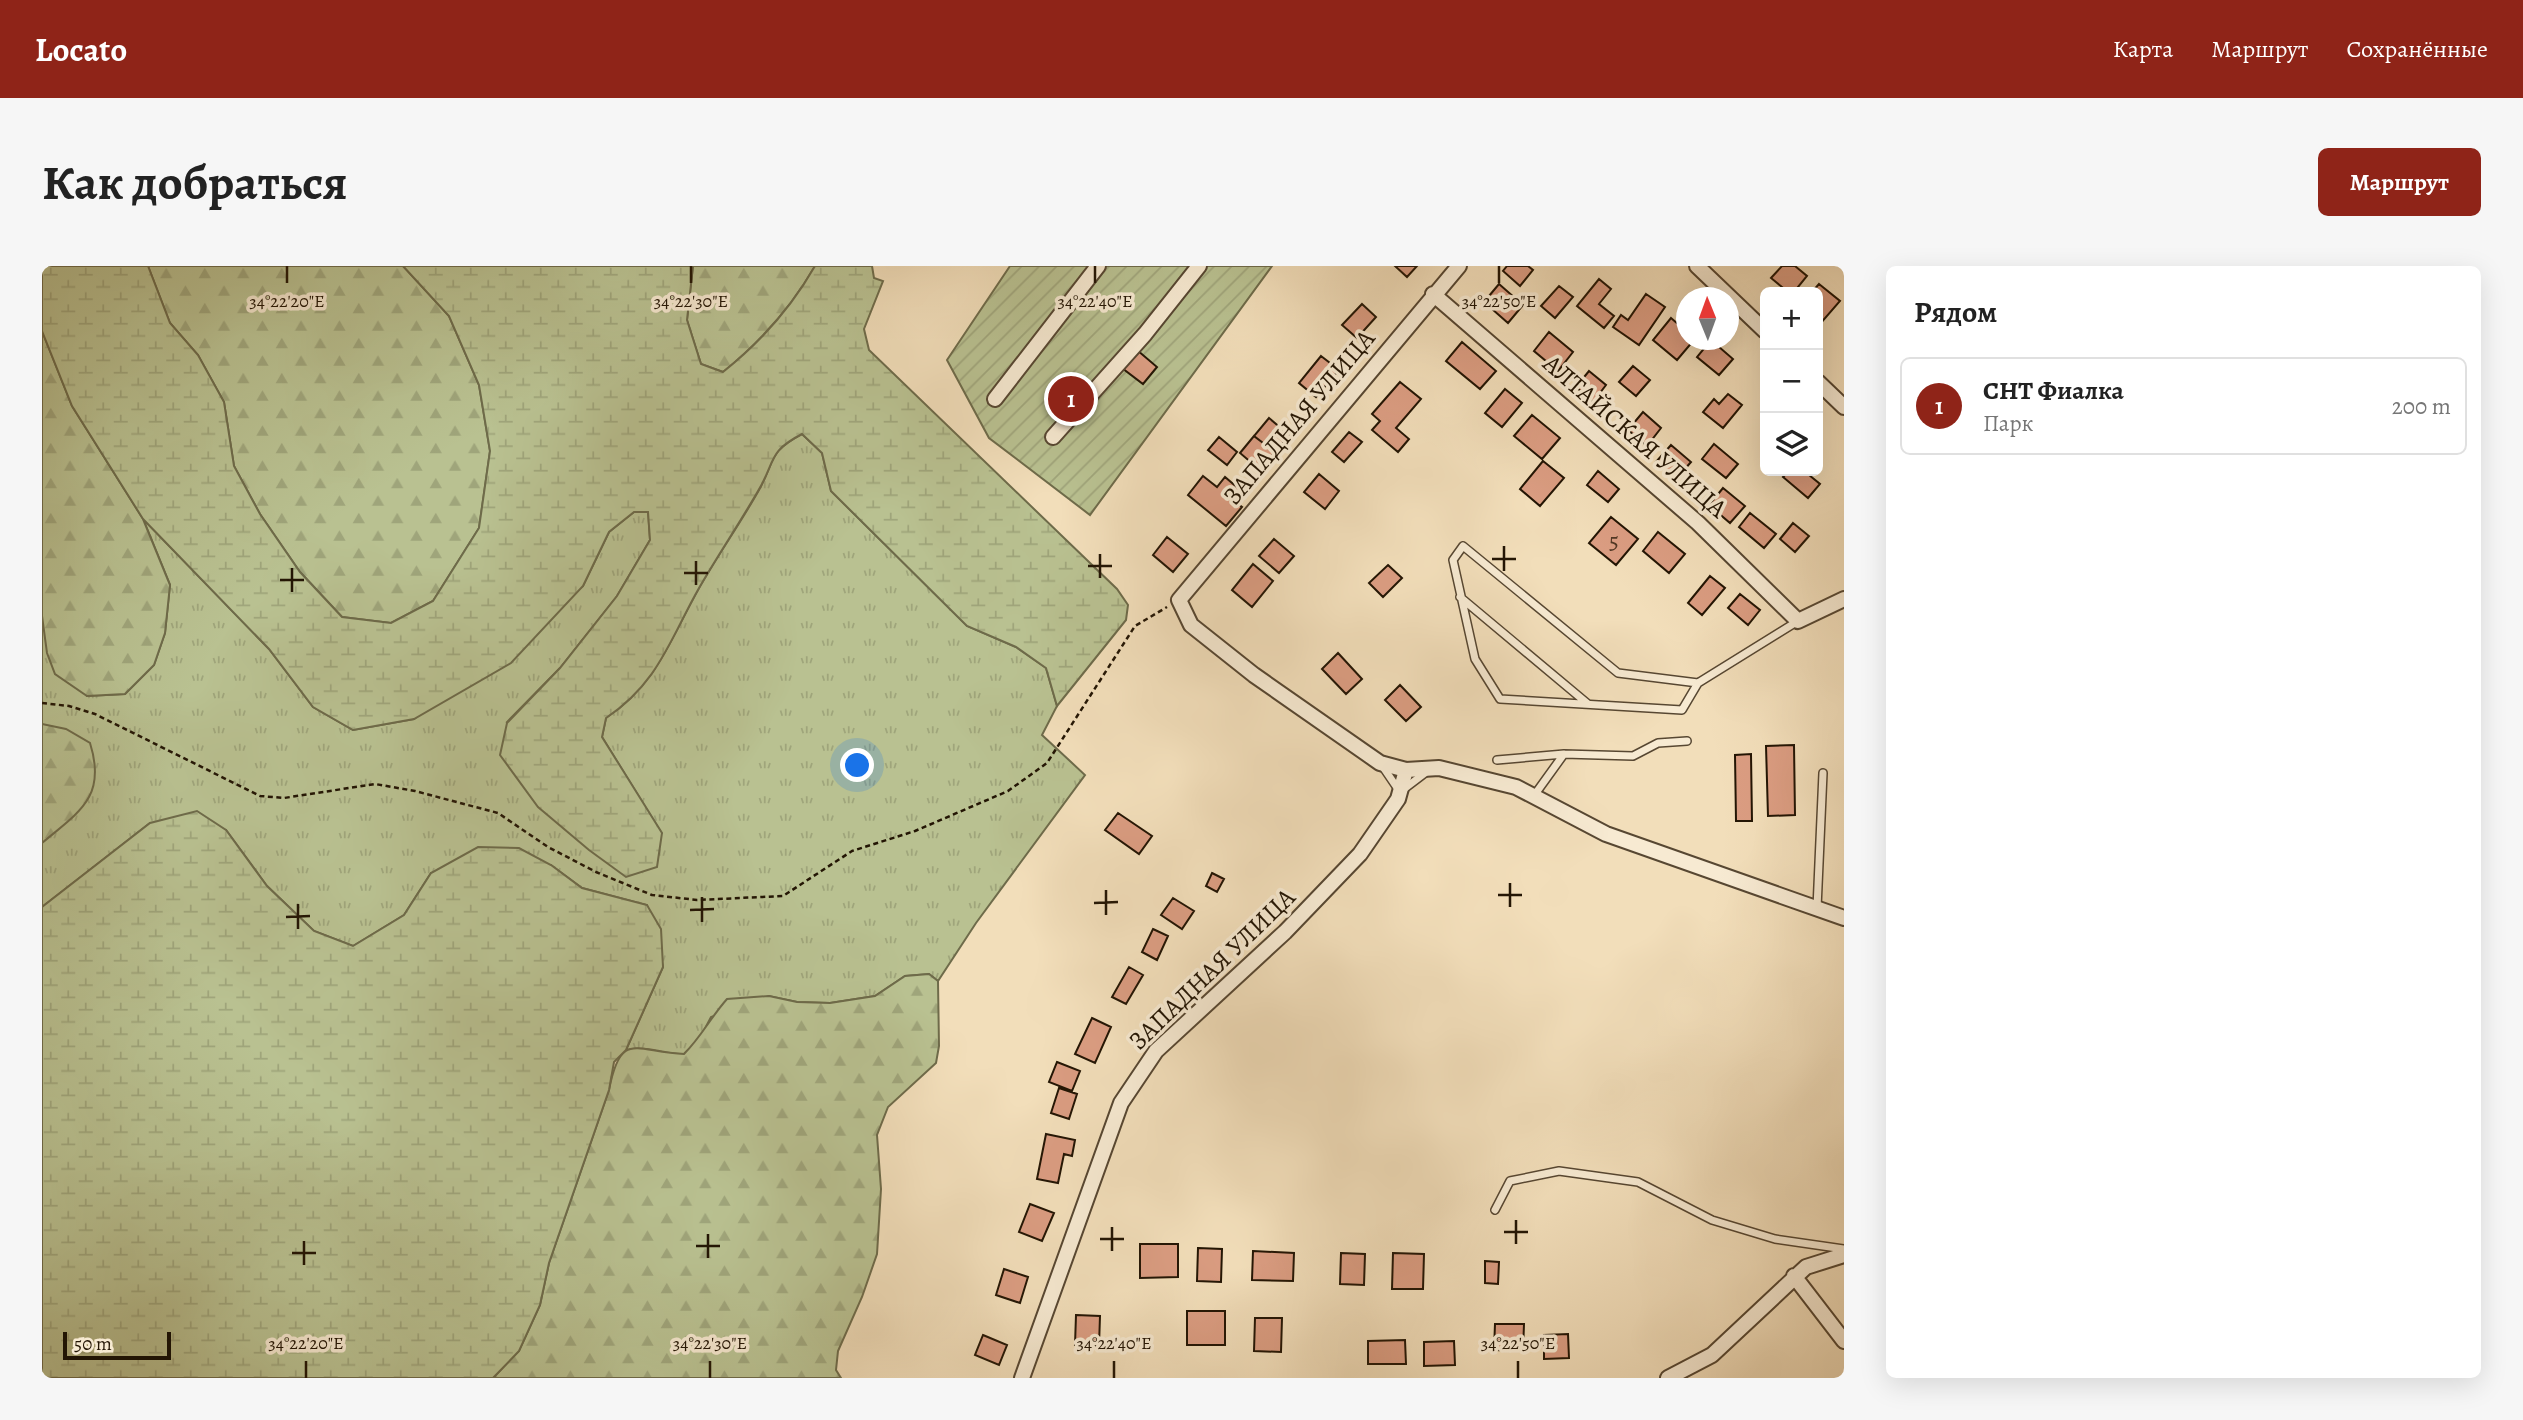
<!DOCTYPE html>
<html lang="ru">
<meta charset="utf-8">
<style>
:root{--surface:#fff;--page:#f6f6f6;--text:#222;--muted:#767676;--line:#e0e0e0;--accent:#8f2418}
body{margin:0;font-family:Alegreya,serif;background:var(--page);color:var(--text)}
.controls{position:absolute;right:21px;top:21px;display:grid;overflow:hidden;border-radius:10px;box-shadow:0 7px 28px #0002}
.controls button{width:63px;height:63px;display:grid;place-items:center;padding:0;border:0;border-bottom:2px solid var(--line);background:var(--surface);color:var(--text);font:35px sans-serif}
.compass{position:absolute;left:1634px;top:21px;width:63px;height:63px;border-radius:50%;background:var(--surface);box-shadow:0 7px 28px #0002;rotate:359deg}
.scale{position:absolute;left:21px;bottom:18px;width:108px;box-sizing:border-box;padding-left:7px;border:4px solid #231504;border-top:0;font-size:19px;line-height:24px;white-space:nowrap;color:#231504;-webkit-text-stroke:5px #f7ead2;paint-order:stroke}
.you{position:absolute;left:816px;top:500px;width:24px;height:24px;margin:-18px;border:5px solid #fff;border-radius:50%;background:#1a73e8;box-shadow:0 0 0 10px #1a73e833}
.badge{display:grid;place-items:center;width:46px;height:46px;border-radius:50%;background:var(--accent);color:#fff;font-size:23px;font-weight:700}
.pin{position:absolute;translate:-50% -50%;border:4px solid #fff;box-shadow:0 2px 7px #0006}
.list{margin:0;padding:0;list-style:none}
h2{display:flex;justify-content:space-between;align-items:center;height:91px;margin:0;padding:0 28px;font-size:30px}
h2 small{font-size:23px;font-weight:400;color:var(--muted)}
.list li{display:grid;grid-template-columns:46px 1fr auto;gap:21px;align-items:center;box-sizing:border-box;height:98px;margin:0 14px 14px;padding:0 14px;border:2px solid var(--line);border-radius:10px}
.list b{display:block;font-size:26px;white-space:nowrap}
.list p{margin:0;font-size:23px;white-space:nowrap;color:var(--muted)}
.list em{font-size:23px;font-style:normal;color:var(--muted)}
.icon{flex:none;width:38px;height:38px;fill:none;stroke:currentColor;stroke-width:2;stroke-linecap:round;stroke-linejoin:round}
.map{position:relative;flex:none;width:1802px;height:1112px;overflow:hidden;border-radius:10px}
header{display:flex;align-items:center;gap:42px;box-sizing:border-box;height:98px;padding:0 35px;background:var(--accent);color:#fff}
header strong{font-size:33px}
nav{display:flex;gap:38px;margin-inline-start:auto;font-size:24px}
.intro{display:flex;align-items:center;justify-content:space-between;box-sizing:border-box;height:168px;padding:0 42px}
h1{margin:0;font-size:49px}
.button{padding:18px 32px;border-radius:10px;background:var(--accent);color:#fff;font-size:24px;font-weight:700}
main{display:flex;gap:42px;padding:0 42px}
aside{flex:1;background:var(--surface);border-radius:10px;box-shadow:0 7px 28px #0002}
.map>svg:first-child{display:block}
.grass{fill:url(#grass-tufts);stroke:#6e6b4a;stroke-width:2}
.forest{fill:url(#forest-firs);stroke:#6e6b4a;stroke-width:2}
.wetland{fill:url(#wetland-marsh);stroke:#6e6b4a;stroke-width:2}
.garden{fill:url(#garden-furrows);stroke:#6e6b4a;stroke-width:2}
.building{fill:#db9d82;stroke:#231504;stroke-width:2}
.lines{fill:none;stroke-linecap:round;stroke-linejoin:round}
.service-casing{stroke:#574732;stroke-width:10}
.minor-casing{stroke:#574732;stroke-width:18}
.path{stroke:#231504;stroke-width:2.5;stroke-dasharray:5 3.5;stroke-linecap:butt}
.service{stroke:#f7ead2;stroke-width:7}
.minor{stroke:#f7ead2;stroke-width:14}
.ticks{fill:none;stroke:#231504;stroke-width:2.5}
.labels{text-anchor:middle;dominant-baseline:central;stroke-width:7;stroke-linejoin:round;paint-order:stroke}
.number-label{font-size:23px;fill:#513724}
.street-label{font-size:26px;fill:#231504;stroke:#f7ead2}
.ticks-label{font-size:18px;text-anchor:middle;fill:#231504;stroke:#f7ead2;stroke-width:7;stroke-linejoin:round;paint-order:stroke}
</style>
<header>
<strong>Locato</strong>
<nav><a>Карта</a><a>Маршрут</a><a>Сохранённые</a></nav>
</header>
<div class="intro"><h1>Как добраться</h1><a class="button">Маршрут</a></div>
<main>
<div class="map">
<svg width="1802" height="1112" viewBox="0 0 1802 1112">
<defs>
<pattern id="grass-tufts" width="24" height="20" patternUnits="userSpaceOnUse" patternTransform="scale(1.75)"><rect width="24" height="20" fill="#b9c191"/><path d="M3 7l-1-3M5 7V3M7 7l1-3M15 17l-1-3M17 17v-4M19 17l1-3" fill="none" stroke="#9fa57b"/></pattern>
<pattern id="forest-firs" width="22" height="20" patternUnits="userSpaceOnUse" patternTransform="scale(1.75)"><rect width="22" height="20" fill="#b9c191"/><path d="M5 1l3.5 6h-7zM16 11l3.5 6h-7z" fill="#9fa57b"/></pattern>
<pattern id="wetland-marsh" width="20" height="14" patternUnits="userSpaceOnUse" patternTransform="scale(1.75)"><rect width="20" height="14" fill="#b9c191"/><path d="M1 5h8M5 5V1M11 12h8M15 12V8" fill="none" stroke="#9fa57b"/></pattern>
<pattern id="garden-furrows" width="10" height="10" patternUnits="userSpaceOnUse" patternTransform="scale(1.75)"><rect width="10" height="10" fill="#b9c191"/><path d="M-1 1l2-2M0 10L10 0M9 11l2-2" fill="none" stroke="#9fa57b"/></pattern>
</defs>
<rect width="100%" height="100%" fill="#f2deba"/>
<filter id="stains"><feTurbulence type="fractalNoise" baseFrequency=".00286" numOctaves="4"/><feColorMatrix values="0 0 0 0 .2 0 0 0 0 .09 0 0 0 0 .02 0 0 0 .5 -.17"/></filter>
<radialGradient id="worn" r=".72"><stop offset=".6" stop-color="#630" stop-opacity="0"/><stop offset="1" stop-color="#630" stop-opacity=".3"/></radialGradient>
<path class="grass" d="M760,168L780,187L789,225L925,360L974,381L1004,402L1015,440L1000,469L1043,509L934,657L896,715L887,708L863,710L833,730L788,737L755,736L727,730L669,751L658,772L642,788C622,788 603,779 584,784L621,701L605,639L540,622L509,599L389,607L362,649L311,680L272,665L225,620L184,564L108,557L0,641V350L45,430L83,428L112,399L123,367L128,319L101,253L227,383L271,441L311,464L372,453L541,320L567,266L592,246L606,245L608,274L575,330L518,402L465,456L620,568L560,471L564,452C614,419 628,374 656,324C675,290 698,258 717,224C734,193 726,186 760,168Z"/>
<path class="forest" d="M106,0H361L407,50L437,119L448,185L437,262L391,335L349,357L300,351L258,306L218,248L192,200L182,136L156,89L128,57Z
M651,0H773C749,42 718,76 681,106L659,98L645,54Z
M0,65L30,140L101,253L128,319L123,367L112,399L83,428L45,430L13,408L5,387L0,350Z
M0,458L24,463L48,477C65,531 37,546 0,577Z
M887,708L896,715L897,780L894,797L846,841L835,869L839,923L835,988L820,1031L796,1085L794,1104L799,1112H451L477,1085L498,1039L507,997L567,824C579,762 595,787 642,788C659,771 669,751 685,733L727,730L755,736L788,737L833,730L863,710Z"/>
<path class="wetland" d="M0,0H106L128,57L156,89L182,136L192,200L218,248L258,306L300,351L349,357L391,335L437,262L448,185L437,119L407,50L361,0H651L645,54L659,98L681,106C719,76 749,42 773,0H830L832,12L841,15L822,63L827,84L1075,323L1086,339L1084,354L1015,440L1004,402L974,381L925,360L789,225L780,187L760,168C725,186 734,195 716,225C697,258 676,289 657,322C627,375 617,416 564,452L560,471L620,567L615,601L584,611L547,584L496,541L458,489L465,457L518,402L575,330L608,274L606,246H592L567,266L541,320L469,397L372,453L311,464L271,441L227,383L101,253L30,140L0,65Z
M155,545L184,564L225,620L272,665L311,680L362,649L389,607L436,581L477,582L509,599L540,622L605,639L619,663L621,701L584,784L572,796L567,824L507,997L498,1039L477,1085L451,1112H0V641L108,557Z"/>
<path class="garden" d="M968,0H1230L1048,249L947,172L905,94Z"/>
<path class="building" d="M1353,0H1375L1365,11Z
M1465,0H1486L1491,4L1478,20L1461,5Z
M1740,0H1753L1765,10L1752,26H1746L1729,12Z
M1557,13L1569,23L1557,38L1572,50L1562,62L1535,40Z
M1457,18L1481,39L1466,57L1442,36Z
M1777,18L1798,35L1778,58L1776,26H1770Z
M1517,20L1531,31L1513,52L1499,40Z
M1604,28L1623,41L1597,79L1571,61L1579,49L1586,54Z
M1320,38L1334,51L1315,72L1300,59Z
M1629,52L1644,65V74H1652L1635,94L1611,74Z
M1507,66L1531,86L1516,105L1492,85Z
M1669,74L1691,93L1677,109L1655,91Z
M1420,76L1454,105L1438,123L1404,95Z
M1095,84L1115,101L1101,118L1080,102Z
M1279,90L1297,104L1274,131L1257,117Z
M1591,100L1608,114L1594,130L1577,116Z
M1547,105L1564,119L1551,136L1534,121Z
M1358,116L1379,133L1354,162L1367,173L1356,186L1330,164L1338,155L1330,148Z
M1463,123L1480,137L1460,161L1443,147Z
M1686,128L1700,139L1681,162L1661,146L1672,133L1677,138Z
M1601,146L1619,162L1605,180L1586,164Z
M1490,149L1518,172L1500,193L1472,170Z
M1227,152L1247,169L1233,186L1212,170Z
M1307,166L1320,176L1302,196L1290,186Z
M1212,170L1233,186L1218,204L1198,187Z
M1177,171L1195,186L1185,199L1166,184Z
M1672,178L1696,198L1684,212L1660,193Z
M1629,179L1649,196L1634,213L1614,196Z
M1501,195L1522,212L1498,240L1478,223Z
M1556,205L1577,223L1566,236L1545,219Z
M1747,205H1771L1767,209L1778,218L1766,232L1741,211Z
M1277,208L1297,225L1283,243L1262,226Z
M1161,210L1175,221L1183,211L1197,223L1189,233L1200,241L1184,260L1146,229Z
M1681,222L1703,240L1688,257L1667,239Z
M1708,247L1734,268L1722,282L1697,261Z
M1569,251L1596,273L1574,299L1547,277Z
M1751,257L1767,270L1753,286L1738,273Z
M1616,266L1643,288L1627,307L1601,285Z
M1125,271L1146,288L1131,306L1111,289Z
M1232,273L1252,290L1237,307L1217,290Z
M1211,298L1231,315L1210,341L1190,324Z
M1346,299L1360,312L1341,331L1327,317Z
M1668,310L1683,322L1660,349L1646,337Z
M1698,328L1718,344L1706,359L1686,342Z
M1296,387L1320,413L1304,428L1280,403Z
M1358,419L1379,441L1364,455L1343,434Z
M1752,479L1753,549L1726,550L1724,480Z
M1709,488L1710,555H1694L1693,489Z
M1076,547L1110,570L1097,588L1063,564Z
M1170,607L1182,613L1175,626L1164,620Z
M1131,632L1152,645L1140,663L1119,649Z
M1111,663L1126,670L1115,694L1100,686Z
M1087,701L1101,709L1084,738L1070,731Z
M1050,752L1069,761L1053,797L1033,788Z
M1015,796L1038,805L1030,825L1007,816Z
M1017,822L1035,828L1027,853L1009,847Z
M1004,868L1033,874L1030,890L1022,888L1016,917L995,913Z
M988,938L1012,947L1000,975L977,966Z
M1098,978H1136V1011L1098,1012Z
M1156,982L1180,983L1179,1016L1155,1015Z
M1211,985L1252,987L1251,1015L1210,1014Z
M1299,987L1323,988L1322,1019L1298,1018Z
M1351,987L1382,988L1381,1023H1350Z
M1443,995L1457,996L1456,1018L1443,1017Z
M962,1003L986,1011L978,1037L954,1029Z
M1145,1045H1183V1079H1145Z
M1034,1049L1058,1050L1057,1080L1033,1079Z
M1213,1052H1240L1239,1086L1212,1085Z
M1453,1058H1482L1481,1085L1452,1084Z
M1526,1068L1527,1092L1502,1093V1069Z
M941,1069L965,1079L957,1099L933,1089Z
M1363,1074L1364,1098H1326V1075Z
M1412,1075L1413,1099L1382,1100V1076Z"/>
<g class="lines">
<g class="service-casing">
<path id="service" d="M1418,331L1546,438
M1656,417L1640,444L1458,433L1433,393L1411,294L1421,280L1576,407L1656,417L1756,355
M1522,488L1591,490L1616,477L1645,475
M1455,494L1522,488L1491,531
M1341,501L1358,526L1383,507
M1775,642L1781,507
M1453,944L1468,915L1517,905L1596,916L1670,954L1733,973L1802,983"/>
</g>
<g class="minor-casing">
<path id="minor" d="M1417,0L1137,334L1149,359L1212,409L1338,497L1364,504L1397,502L1474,521L1564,568L1802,652
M1655,0L1723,65
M1391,28L1656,257L1756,355L1802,333
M1776,116L1802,141
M953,133L1056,0
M1011,171L1103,68L1157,0
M1752,1010L1802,1075
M980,1112L1079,837L1114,785L1243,666L1318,588L1356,533L1364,504
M1626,1112L1670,1089L1764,1001L1802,989"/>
</g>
<path class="path" d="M0,437L27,440L53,448L218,530L242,532L333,518L373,525L456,547L506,581L554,606L610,629L655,634L741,630L810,585L873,565L966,525L1005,497L1093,360L1125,341"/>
<use href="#service" class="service"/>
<use href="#minor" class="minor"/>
</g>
<path class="ticks" d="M245,0V17M649,0V17M1053,0V17M1457,0V17M1462,280V305M1058,288V312M1450,293H1474M654,295V319M1046,300H1070M250,302V326M642,307H666M238,314H262M1468,617V641M1064,624V649M1456,629H1480M660,631V656M1052,637L1076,636M256,638V663M648,644L672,643M244,651L268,650M1474,954V978M1070,961V985M1462,966H1486M666,968V992M1058,973H1082M262,975V999M654,980H678M250,987H274M264,1095V1112M668,1095V1112M1072,1095V1112M1476,1095V1112"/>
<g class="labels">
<g class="number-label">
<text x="1572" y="275">5</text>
</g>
<g class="street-label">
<text transform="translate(1257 151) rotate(-50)">ЗАПАДНАЯ УЛИЦА</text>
<text transform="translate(1593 170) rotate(41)">АЛТАЙСКАЯ УЛИЦА</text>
<text transform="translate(1170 703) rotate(-44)">ЗАПАДНАЯ УЛИЦА</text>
</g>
</g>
<g class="ticks-label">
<text x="245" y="41">34°22'20"E</text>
<text x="649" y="41">34°22'30"E</text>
<text x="1053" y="41">34°22'40"E</text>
<text x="1457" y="41">34°22'50"E</text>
<text x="264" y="1083">34°22'20"E</text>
<text x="668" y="1083">34°22'30"E</text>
<text x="1072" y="1083">34°22'40"E</text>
<text x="1476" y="1083">34°22'50"E</text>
</g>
<rect width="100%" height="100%" filter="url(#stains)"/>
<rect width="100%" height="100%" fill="url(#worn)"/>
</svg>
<div class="controls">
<button>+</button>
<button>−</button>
<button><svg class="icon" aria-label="layers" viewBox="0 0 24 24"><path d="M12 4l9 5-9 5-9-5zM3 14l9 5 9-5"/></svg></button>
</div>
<svg class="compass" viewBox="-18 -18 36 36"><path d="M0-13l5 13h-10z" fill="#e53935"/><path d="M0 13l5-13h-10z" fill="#767676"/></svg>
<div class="scale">50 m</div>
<div class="you"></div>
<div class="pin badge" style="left:1029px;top:133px">1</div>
</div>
<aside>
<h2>Рядом<small></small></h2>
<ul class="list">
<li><span class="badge">1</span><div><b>СНТ Фиалка</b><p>Парк</p></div><em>200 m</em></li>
</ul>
</aside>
</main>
